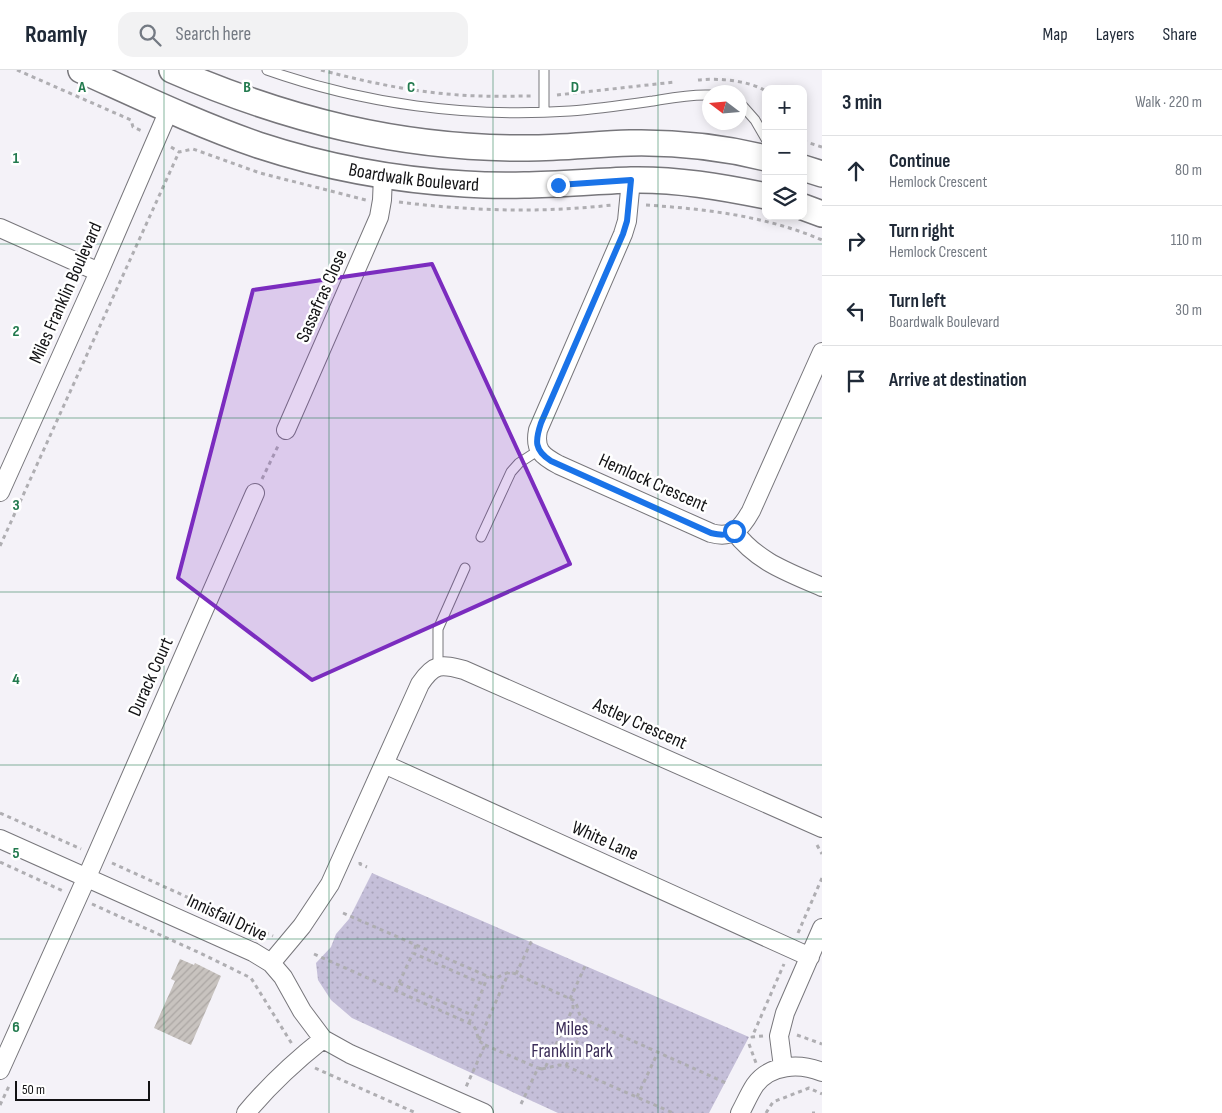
<!DOCTYPE html>
<meta charset="utf-8">
<style>
:root{--surface:#fff;--page:#f2f2f3;--text:#1f2937;--muted:#747a83;--line:#e0e1e3}
body{margin:0;font-family:"Sofia Sans Condensed",sans-serif;background:var(--page);color:var(--text)}
.controls{position:absolute;right:15px;top:15px;display:grid;overflow:hidden;border-radius:10px;box-shadow:0 2px 12px #0003}
.controls button{width:45px;height:45px;display:grid;place-items:center;padding:0;border:0;border-bottom:1px solid var(--line);background:var(--surface);color:var(--text);font:25px sans-serif}
.compass{position:absolute;left:702px;top:15px;width:45px;height:45px;border-radius:50%;background:var(--surface);box-shadow:0 2px 12px #0003;rotate:286deg}
.scale{position:absolute;left:15px;bottom:12px;width:135px;box-sizing:border-box;padding-left:5px;border:2px solid #121214;border-top:0;font-size:14px;line-height:18px;white-space:nowrap;color:#121214;-webkit-text-stroke:4px #fff;paint-order:stroke}
.stop{position:absolute;width:15px;height:15px;margin:-11px;border:4px solid #1a73e8;border-radius:50%;background:#fff}
.stop.end{background:#1a73e8;border-color:#fff;box-shadow:0 1px 5px #0008}
.list{margin:0;padding:0;list-style:none}
h2{display:flex;justify-content:space-between;align-items:center;height:65px;margin:0;padding:0 20px;font-size:21px}
h2 small{font-size:16px;font-weight:400;color:var(--muted)}
.list li{display:grid;grid-template-columns:32px 1fr auto;gap:15px;align-items:center;box-sizing:border-box;height:70px;padding:0 20px;border-top:1px solid var(--line)}
.list b{display:block;font-size:19px;white-space:nowrap}
.list p{margin:0;font-size:16px;white-space:nowrap;color:var(--muted)}
.list em{font-size:16px;font-style:normal;color:var(--muted)}
.icon{flex:none;width:28px;height:28px;fill:none;stroke:currentColor;stroke-width:2;stroke-linecap:round;stroke-linejoin:round}
.map{position:relative;flex:none;width:822px;height:1043px;overflow:hidden}
header{display:flex;align-items:center;gap:30px;box-sizing:border-box;height:70px;padding:0 25px;background:var(--surface);border-bottom:1px solid var(--line)}
header strong{font-size:24px}
nav{display:flex;gap:28px;margin-inline-start:auto;font-size:18px}
.search{width:350px;height:45px;background:var(--page);display:flex;align-items:center;gap:12px;box-sizing:border-box;padding:0 18px;border-radius:15px;color:var(--muted);font-size:19px}
main{display:flex}
aside{flex:1;background:var(--surface)}
.map>svg:first-child{display:block}
.grass{fill:url(#grass-dots)}
.building{fill:url(#building-hatch)}
.lines{fill:none;stroke-linecap:round;stroke-linejoin:round}
.service-casing{stroke:#77767b;stroke-width:11}
.minor-casing{stroke:#77767b;stroke-width:20}
.secondary-casing{stroke:#77767b;stroke-width:28}
.path{stroke:#afaeb2;stroke-width:3;stroke-dasharray:4 4;stroke-linecap:butt}
.service{stroke:#fff;stroke-width:9}
.minor{stroke:#fff;stroke-width:18}
.secondary{stroke:#fff;stroke-width:25}
.route{stroke:#1a73e8;stroke-width:6}
.marked{fill:#7b2cbf;fill-opacity:0.2;stroke:#7b2cbf;stroke-width:4;stroke-linejoin:round}
.grid{fill:none;stroke:#227a4e;stroke-width:1;stroke-opacity:0.55}
.labels{text-anchor:middle;dominant-baseline:central;stroke-width:5;stroke-linejoin:round;paint-order:stroke}
.street-label{font-size:19px;fill:#121214;stroke:#fff}
.park-label{font-size:19px;fill:#3c2e59;stroke:#fff}
.grid-label{font-size:16px;text-anchor:middle;font-weight:bold;fill:#227a4e;stroke:#fff;stroke-width:5;stroke-linejoin:round;paint-order:stroke}
</style>
<header>
<strong>Roamly</strong>
<div class="search"><svg class="icon" aria-label="search" viewBox="0 0 24 24"><circle cx="10" cy="10" r="6"/><path d="M15 15l6 6"/></svg>Search here</div>
<nav><a>Map</a><a>Layers</a><a>Share</a></nav>
</header>
<main>
<div class="map">
<svg width="822" height="1043" viewBox="0 0 822 1043">
<defs>
<pattern id="grass-dots" width="8" height="8" patternUnits="userSpaceOnUse" patternTransform="scale(1.25)"><rect width="8" height="8" fill="#c5bfd9"/><path d="M2 2h.1M6 6h.1" fill="none" stroke="#a8a3b9" stroke-width="1.8" stroke-linecap="round"/></pattern>
<pattern id="building-hatch" width="6" height="6" patternUnits="userSpaceOnUse" patternTransform="scale(1.25)"><rect width="6" height="6" fill="#c8c3bf"/><path d="M-1 1l2-2M0 6l6-6M5 7l2-2" fill="none" stroke="#aba6a3"/></pattern>
</defs>
<rect width="100%" height="100%" fill="#f4f2f8"/>
<path class="grass" d="M372,803L749,967L709,1043H558L352,948L331,930L318,910L316,893L331,877L336,864L349,849Z"/>
<path class="building" d="M180,889L194,895L195,893L221,906L191,975L154,958L175,911L171,909Z"/>
<g class="lines">
<g class="service-casing">
<path id="service" d="M267,0C363,34 468,48 570,41C598,39 625,35 653,31C671,28 691,24 710,25
M740,33L755,50L766,69
M544,42V0
M481,467L511,402L519,393L539,380
M438,597V559L465,498"/>
</g>
<g class="minor-casing">
<path id="minor" d="M631,110L627,151L623,164L538,360C534,380 542,386 559,395L711,463C732,469 741,459 751,441L822,282
M0,158L99,202
M286,360L379,147L382,130L383,106
M0,422L99,202L169,40
M734,461C757,492 788,502 822,517
M384,694L810,887
M0,769L253,882L271,893L283,907L302,941L323,969L350,984L484,1043
M271,893L302,856L330,814L420,614C434,593 441,594 464,600L822,758
M783,997L779,966L785,943L822,858
M0,1000L86,809L255,423
M246,1043C270,1014 294,992 323,969
M740,1043C745,1034 749,1024 755,1015C770,994 800,993 822,1002"/>
</g>
<g class="secondary-casing">
<g id="secondary">
<path id="s1" d="M81,0C139,26 197,54 258,75C325,97 395,110 465,114C521,118 575,112 631,110C676,109 722,117 766,126"/>
<path d="M172,0C287,50 402,79 528,78C562,78 596,74 630,73C676,72 721,77 766,88"/>
<path d="M803,98L822,104"/>
<path d="M803,137L822,144"/>
</g>
</g>
<path class="path" d="M17,0L131,50L133,57L142,61
M321,0C366,12 413,22 460,25C484,27 509,26 533,26
M698,10C719,8 747,10 766,21
M557,25L675,12
M803,71L822,77
M171,77L179,82L193,79L260,103L366,130
M399,132C470,141 541,143 612,135
M646,135C706,139 766,146 822,170
M262,409L279,374
M0,476L179,82
M0,743L81,779
M817,775L822,784
M0,792L63,821
M360,792V794L367,797
M112,793L273,866
M92,834L200,883L251,908L292,974
M343,843L487,906L496,908L509,902L516,904L573,930C579,935 577,943 582,948L726,1013
M798,863L822,808
M416,875L413,883L485,915
M314,884L473,955L476,960L479,971L485,975L466,1017
M516,904L532,870
M399,913L413,883
M396,920L399,913L472,945
M570,929L586,894
M469,953L488,906
M797,965L822,974
M763,966L752,967L784,894
M479,970L509,902
M749,974L756,993
M485,975L538,998
M566,996L587,950
M315,998L416,1043
M542,999L559,995L566,996L673,1043
M637,1027L658,982
M521,1034L538,998L542,999L546,996L573,938V931
M0,1035L10,1014
M766,1043L773,1032L809,1018L822,1024
M812,1043H815"/>
<use href="#service" class="service"/>
<use href="#minor" class="minor"/>
<use href="#secondary" class="secondary"/>
</g>
<g class="lines">
<path class="route" d="M558,115L631,110L627,151L623,164L541,353C535,371 534,380 551,391L711,463C720,465 726,466 734,461"/>
</g>
<path class="marked" d="M432,194L570,494L312,610L178,508L253,220Z"/>
<path class="grid" d="M164,0V1043M329,0V1043M493,0V1043M658,0V1043M0,174H822M0,348H822M0,522H822M0,695H822M0,869H822"/>
<g class="labels">
<g class="street-label">
<text stroke="none"><textPath href="#s1" startOffset="352">Boardwalk Boulevard</textPath></text>
<text transform="translate(66 223) rotate(-66)">Miles Franklin Boulevard</text>
<text transform="translate(322 226) rotate(-66)">Sassafras Close</text>
<text transform="translate(653 413) rotate(24)">Hemlock Crescent</text>
<text transform="translate(151 607) rotate(-66)">Durack Court</text>
<text transform="translate(640 654) rotate(24)">Astley Crescent</text>
<text transform="translate(605 771) rotate(24)">White Lane</text>
<text transform="translate(227 848) rotate(25)">Innisfail Drive</text>
</g>
<g class="park-label">
<text x="572" y="959">Miles<tspan x="572" dy="22">Franklin Park</tspan></text>
</g>
</g>
<g class="grid-label">
<text x="82" y="22">A</text>
<text x="247" y="22">B</text>
<text x="411" y="22">C</text>
<text x="575" y="22">D</text>
<text x="16" y="93">1</text>
<text x="16" y="266">2</text>
<text x="16" y="440">3</text>
<text x="16" y="614">4</text>
<text x="16" y="788">5</text>
<text x="16" y="962">6</text>
</g>
</svg>
<div class="controls">
<button>+</button>
<button>−</button>
<button><svg class="icon" aria-label="layers" viewBox="0 0 24 24"><path d="M12 4l9 5-9 5-9-5zM3 14l9 5 9-5"/></svg></button>
</div>
<svg class="compass" viewBox="-18 -18 36 36"><path d="M0-13l5 13h-10z" fill="#e53935"/><path d="M0 13l5-13h-10z" fill="#747a83"/></svg>
<div class="scale">50 m</div>
<div class="stop" style="left:734px;top:461px"></div>
<div class="stop end" style="left:558px;top:115px"></div>
</div>
<aside>
<h2>3 min<small>Walk · 220 m</small></h2>
<ul class="list">
<li><svg class="icon" aria-label="ahead" viewBox="0 0 24 24"><path d="M12 20V5M6 11l6-6 6 6"/></svg><div><b>Continue</b><p>Hemlock Crescent</p></div><em>80 m</em></li>
<li><svg class="icon" aria-label="right" viewBox="0 0 24 24"><path d="M7 20v-9h11M14 6l5 5-5 5"/></svg><div><b>Turn right</b><p>Hemlock Crescent</p></div><em>110 m</em></li>
<li><svg class="icon" aria-label="left" viewBox="0 0 24 24"><path d="M17 20v-9H6M10 6l-5 5 5 5"/></svg><div><b>Turn left</b><p>Boardwalk Boulevard</p></div><em>30 m</em></li>
<li><svg class="icon" aria-label="arrive" viewBox="0 0 24 24"><path d="M6 21V4h12l-3 4 3 4H6"/></svg><div><b>Arrive at destination</b></div></li>
</ul>
</aside>
</main>
